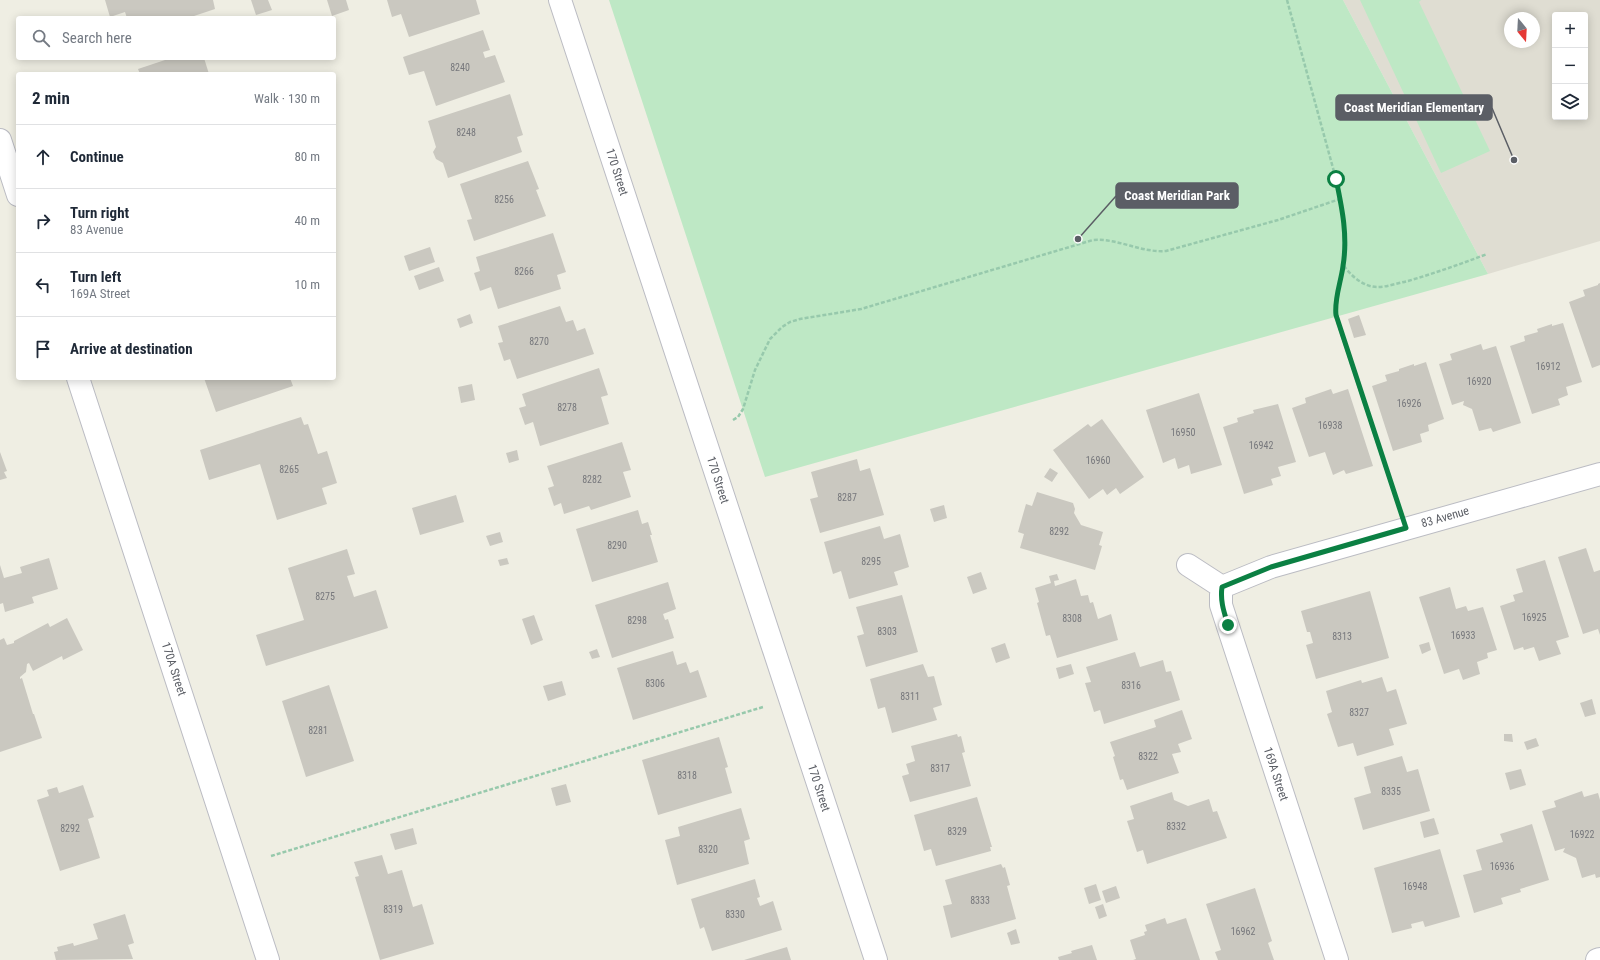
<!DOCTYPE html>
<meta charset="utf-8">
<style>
:root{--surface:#fff;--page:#f2f2f3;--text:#1f2937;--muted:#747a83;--line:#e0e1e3}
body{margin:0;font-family:"Roboto Condensed",sans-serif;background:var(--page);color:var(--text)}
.controls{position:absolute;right:12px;top:12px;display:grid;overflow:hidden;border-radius:4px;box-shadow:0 2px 10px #0003}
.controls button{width:36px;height:36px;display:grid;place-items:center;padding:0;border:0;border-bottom:1px solid var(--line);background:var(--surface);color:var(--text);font:20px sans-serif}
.compass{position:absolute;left:1504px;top:12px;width:36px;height:36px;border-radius:50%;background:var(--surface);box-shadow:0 2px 10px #0003;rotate:162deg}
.stop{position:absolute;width:12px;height:12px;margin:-9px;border:3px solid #0b8043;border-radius:50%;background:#fff}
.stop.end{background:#0b8043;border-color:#fff;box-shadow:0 1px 4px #0008}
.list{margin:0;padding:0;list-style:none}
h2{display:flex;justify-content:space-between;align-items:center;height:52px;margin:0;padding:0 16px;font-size:17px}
h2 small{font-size:13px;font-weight:400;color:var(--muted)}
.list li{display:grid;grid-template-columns:26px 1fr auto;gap:12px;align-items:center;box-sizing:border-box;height:64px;padding:0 16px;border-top:1px solid var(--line)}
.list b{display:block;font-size:15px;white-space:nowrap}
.list p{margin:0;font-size:13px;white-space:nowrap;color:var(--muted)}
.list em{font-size:13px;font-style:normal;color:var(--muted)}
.icon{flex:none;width:22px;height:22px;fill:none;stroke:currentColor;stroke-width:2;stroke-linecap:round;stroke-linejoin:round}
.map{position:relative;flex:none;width:1600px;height:960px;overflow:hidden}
.search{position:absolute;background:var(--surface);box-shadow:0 2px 10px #0003;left:16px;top:16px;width:320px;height:44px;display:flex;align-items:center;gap:10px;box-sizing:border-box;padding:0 14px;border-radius:4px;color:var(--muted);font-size:15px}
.panel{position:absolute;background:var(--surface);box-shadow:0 2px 10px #0003;left:16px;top:72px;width:320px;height:308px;border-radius:4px}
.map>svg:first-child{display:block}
.education{fill:#dfddd2;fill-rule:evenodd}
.green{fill:#bee8c5}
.building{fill:#cac8c0}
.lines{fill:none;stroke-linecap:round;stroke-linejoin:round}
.street-casing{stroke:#bbbcc3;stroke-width:24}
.path{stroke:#97c9ac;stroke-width:2.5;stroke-dasharray:4 2;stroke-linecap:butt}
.street{stroke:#fff;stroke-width:22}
.route{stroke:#0b8043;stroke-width:5}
.labels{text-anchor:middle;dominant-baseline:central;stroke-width:3;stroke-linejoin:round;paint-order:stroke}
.number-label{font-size:10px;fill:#77787c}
.street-label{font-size:12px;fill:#5b5e65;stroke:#fff}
.leader{fill:none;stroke:#5b5e65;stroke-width:1.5}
.callout-dot{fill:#5b5e65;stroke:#fff;stroke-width:1.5}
.callout{fill:#5b5e65;stroke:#5b5e65;stroke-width:1.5}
.callout-label{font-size:13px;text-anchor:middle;font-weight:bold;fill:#fff}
</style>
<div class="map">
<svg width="1600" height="960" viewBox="0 0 1600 960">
<rect width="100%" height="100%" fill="#efeee3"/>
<path class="education" d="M1343,0H1600V241L1488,274ZM1555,15H1585V117H1555ZM1510,18H1534V42H1510Z"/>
<path class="green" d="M609,0H1343L1488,274L765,477Z
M1360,0H1421L1419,2L1490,151L1441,173Z"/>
<path class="building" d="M105,0H213L215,9L188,18H127L125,12L110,17Z
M251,0H268L272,10L256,15Z
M327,0H346L349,10L332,16Z
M387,0H476L480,14L409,37L401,14L392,17Z
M483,30L490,50L483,52L485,58L495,55L505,82L436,106L424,71L409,75L403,57Z
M171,58H204L209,74H140L138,69Z
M510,94L523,135L517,137L522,152L448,178L443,163L436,159L433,152L436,147L428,121Z
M528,161L539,189L536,190L546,216L474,241L467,220L472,219L460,184Z
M553,233L566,272L557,275L561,289L498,309L491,287L480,291L474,273L480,271L476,257Z
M430,247L435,262L409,271L404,256Z
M439,267L444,281L419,290L414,276Z
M1600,283V365L1592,368L1569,302L1585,296L1583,290L1598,285V284Z
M560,306L566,322L573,320L577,331L585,328L594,354L517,379L510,359L504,361L498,343L503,342L498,326Z
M470,314L473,323L460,328L457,319Z
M1359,315L1366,335L1354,338L1348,319Z
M1563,323L1582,382L1566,387L1568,395L1558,399L1560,405L1532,414L1510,346L1525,341L1524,336L1538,332L1537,329L1552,324V326Z
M1481,344L1483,350L1496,346L1521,423L1493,432L1491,428L1479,431L1472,409L1463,405L1464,401L1452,405L1439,364L1452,360L1450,354Z
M1426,362L1444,419L1428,425L1429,431L1420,434L1422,442L1393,451L1372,386L1387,381L1385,375L1399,371V369L1414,364V366Z
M599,368L608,395L601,397L609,424L540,446L533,422L525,425L519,408L526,406L522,394Z
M204,378H290L293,386L216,412Z
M472,384L475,400L461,403L458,387Z
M1331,389L1333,394L1348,389L1373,466L1346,474L1344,470L1333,475L1325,452L1309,457L1292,408L1306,403L1305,398Z
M1199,393L1222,465L1191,474L1189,465L1178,469L1175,458L1163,463L1146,410Z
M1278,404L1296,462L1278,467L1281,476L1271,479L1273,485L1244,494L1223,427L1238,422L1237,418L1254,413L1253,410Z
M301,417L304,425L308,424L318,454L327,451L337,483L322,488L327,504L277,520L260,464L209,480L200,450Z
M1102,419L1144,477L1120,494L1116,488L1107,495L1103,489L1089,499L1053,450L1088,424L1091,427Z
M622,442L631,470L623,472L631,497L591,510L589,506L564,514L561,503L554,506L548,488L554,486L547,466Z
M517,450L519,460L509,463L506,453Z
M0,452L7,471L4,472L7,478L0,480Z
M857,459L860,471L870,468L884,515L820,533L810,499L818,497L811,472Z
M1050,468L1058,473L1052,482L1044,477Z
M1037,492L1073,503L1075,509L1074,513L1081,525L1103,532L1099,545L1102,546L1095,570L1020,548L1024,534L1018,532L1026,504L1032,506Z
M456,495L464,522L420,535L412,508Z
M944,505L947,518L934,522L930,509Z
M638,510L642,524L648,522L652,535H650L658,562L592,582L576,529Z
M880,526L884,539L900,534L909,567L894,572L898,585L849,599L841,571L833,574L824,542Z
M500,532L503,542L490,546L486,536Z
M1586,548L1594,572L1600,570V635L1598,629L1583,634L1558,557Z
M347,549L355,574L347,576L354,597L376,590L388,628L266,666L256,635L304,620L288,568Z
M49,558L58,589L32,597L34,603L5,612L3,603L0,604V565L4,578L22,573L20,567Z
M507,558L509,564L500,566L498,560Z
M1545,560L1569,637L1556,641L1561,654L1539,661L1534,647L1524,650L1523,647L1514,650L1500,606L1515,601L1513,595L1523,592L1516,569Z
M981,572L987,589L973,594L967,577Z
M1057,574L1059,580L1054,581L1055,586L1076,579L1081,596L1088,595L1090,603L1093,602L1098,619L1111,614L1118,640L1057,658L1050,635L1046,636L1037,603L1039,602L1035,588L1051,583L1049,576Z
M668,582L676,609L663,614L665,620L668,619L674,638L612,658L595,605Z
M1450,587L1456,609L1466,606L1468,611L1483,607L1497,650L1487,653L1488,658L1477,662L1480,674L1463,680L1459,669L1444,674L1419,597Z
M1370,591L1389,658L1316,679L1306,645L1313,643L1310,632H1307L1301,611Z
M902,595L918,652L866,667L857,636L864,634L856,607Z
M534,615L543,640L531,645L522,619Z
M67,618L83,650L63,660L62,656L33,671L29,663L27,664L26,672L20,677V679L22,678L33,714H34L42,738L0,752V640L4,638L7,645L14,643V641L48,623L50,627Z
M1429,642L1431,650L1422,654L1419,645Z
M1005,643L1010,658L996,663L991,648Z
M597,649L600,657L592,659L589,652Z
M673,651L677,665L686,662L690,673L698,670L707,697L633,720L617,668Z
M1135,652L1140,667L1163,660L1166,672L1171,671L1180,700L1104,724L1100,710L1094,712L1085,683L1091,682L1086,667Z
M923,664L928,677L934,676L942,705L933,708L937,720L892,733L885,707L878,709L870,679Z
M1071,664L1074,674L1059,679L1056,668Z
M1382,677L1387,692L1396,689L1407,724L1389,729L1394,745L1357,756L1353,743L1338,747L1327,714L1332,712L1326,691L1361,680L1362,683Z
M562,681L566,695L548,701L543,686Z
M329,685L354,761L306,777L282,701Z
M1592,699L1596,714L1585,717L1580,703Z
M1182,710L1192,739L1178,744L1181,752L1172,754L1179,773L1127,790L1123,779L1120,780L1113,757L1115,756L1110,742L1156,727L1154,720Z
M957,734L958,737L961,736L965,752L962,753L971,786L910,802L902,776L909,774L906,764L915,761L911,746Z
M1504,734H1512L1513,742L1504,741Z
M719,737L728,767L725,768L732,793L658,815L642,760Z
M1536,738L1539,746L1527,750L1524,742Z
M1402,756L1407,772L1418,769L1430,811L1363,830L1354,798L1371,793L1364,767Z
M1521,769L1526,785L1510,790L1505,773Z
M566,784L571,802L556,806L551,788Z
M83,785L94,817L88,819L100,858L60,871L37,800L49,796L47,790L57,787L59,793Z
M1582,791L1584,797L1598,793L1600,800V877L1596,878L1595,874L1582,878L1576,858L1563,852L1565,848L1555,851L1542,811L1556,807L1554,801Z
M1172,792L1174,800L1188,806L1209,799L1213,812L1217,811L1227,838L1147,864L1143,850L1137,852L1127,821L1134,819L1130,806Z
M977,797L992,847H990L991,851L936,866L931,849L924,851L914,815Z
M741,808L750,839L744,841L749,864L677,885L665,840L680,836L678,827Z
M1434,818L1439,834L1424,838L1420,822Z
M1532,824L1549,880L1520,889L1521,892L1501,898L1503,904L1474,913L1463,875L1482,870L1476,850L1503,842L1500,834Z
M413,828L417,844L395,850L390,834Z
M1440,849L1460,917L1425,927L1423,921L1411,924L1412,928L1392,933L1374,868Z
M382,855L388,874L402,870L413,907L422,904L434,944L380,960L355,877L359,876L354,862Z
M1001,864L1003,868L1005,867L1010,885L1007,886L1016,919L951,938L943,906L952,904L945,880Z
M755,879L760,897L757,898L760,906L773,901L782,930L712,951L704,927L700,929L691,899Z
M1096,884L1101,900L1089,904L1084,888Z
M1116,886L1120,898L1106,903L1102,891Z
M1255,888L1272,941L1268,943L1274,960H1218L1215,952L1221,950L1206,904Z
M1103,904L1107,916L1099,919L1095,907Z
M125,914L134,943L128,945L133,959L56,960L54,952L58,951L57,947L73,943L74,946L98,939L93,924Z
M1165,918L1167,924L1186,918L1200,960H1133L1136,959L1130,940L1145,935L1144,932L1147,931L1145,925Z
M1016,929L1020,943L1011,945L1007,933Z
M1092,945L1097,960H1059L1058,957L1072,953L1071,951Z
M787,947L791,960H744Z"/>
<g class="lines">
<g class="street-casing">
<path id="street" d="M560,0L876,960
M0,140L18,195
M78,378L268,960
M1188,565L1222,587
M1222,587L1271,567L1600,474
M1222,587L1221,595V605L1337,960
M1597,960L1600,959"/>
</g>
<path class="path" d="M1287,0L1336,179L1343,213L1346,245L1343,266L1336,304L1335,315L1397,503
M1344,266C1351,276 1364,287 1377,287C1387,287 1398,283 1408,281C1435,273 1461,264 1487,254
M733,420L738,417L743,409L755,370L770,339L782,327L790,322L800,319L861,309L1093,240C1118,238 1141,253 1166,251L1278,220L1340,199
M271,856L763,707"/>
<use href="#street" class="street"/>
</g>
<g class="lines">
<path class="route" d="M1228,625C1224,612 1220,601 1222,587L1271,567L1406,528L1336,315C1334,299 1341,282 1343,266C1348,236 1342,208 1336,179"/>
</g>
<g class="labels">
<g class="number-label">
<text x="460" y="67">8240</text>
<text x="466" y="132">8248</text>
<text x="504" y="199">8256</text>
<text x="524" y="271">8266</text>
<text x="539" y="341">8270</text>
<text x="1548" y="366">16912</text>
<text x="1479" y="381">16920</text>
<text x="1409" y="403">16926</text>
<text x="567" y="407">8278</text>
<text x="1330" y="425">16938</text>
<text x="1183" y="432">16950</text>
<text x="1261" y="445">16942</text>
<text x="1098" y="460">16960</text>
<text x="289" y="469">8265</text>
<text x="592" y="479">8282</text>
<text x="847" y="497">8287</text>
<text x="1059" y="531">8292</text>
<text x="617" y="545">8290</text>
<text x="871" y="561">8295</text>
<text x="325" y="596">8275</text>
<text x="1534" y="617">16925</text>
<text x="1072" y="618">8308</text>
<text x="637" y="620">8298</text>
<text x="887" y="631">8303</text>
<text x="1463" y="635">16933</text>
<text x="1342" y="636">8313</text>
<text x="655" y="683">8306</text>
<text x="1131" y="685">8316</text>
<text x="910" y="696">8311</text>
<text x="1359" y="712">8327</text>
<text x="318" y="730">8281</text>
<text x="1148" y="756">8322</text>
<text x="940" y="768">8317</text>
<text x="687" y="775">8318</text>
<text x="1391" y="791">8335</text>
<text x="1176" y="826">8332</text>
<text x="70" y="828">8292</text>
<text x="957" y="831">8329</text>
<text x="1582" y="834">16922</text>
<text x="708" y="849">8320</text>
<text x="1502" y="866">16936</text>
<text x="1415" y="886">16948</text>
<text x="980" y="900">8333</text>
<text x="393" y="909">8319</text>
<text x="735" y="914">8330</text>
<text x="1243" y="931">16962</text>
</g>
<g class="street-label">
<text transform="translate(617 172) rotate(72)">170 Street</text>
<text transform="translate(718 480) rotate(72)">170 Street</text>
<text transform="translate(1445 517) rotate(-16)">83 Avenue</text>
<text transform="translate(174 669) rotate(72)">170A Street</text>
<text transform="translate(1276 774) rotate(72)">169A Street</text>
<text transform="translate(819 788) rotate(72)">170 Street</text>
</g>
</g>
<path class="leader" d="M1514 160L1492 108M1078 239L1116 196"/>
<g class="callout-dot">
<circle cx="1514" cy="160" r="4"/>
<circle cx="1078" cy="239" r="4"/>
</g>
<g class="callout">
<rect x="1336" y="95" width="156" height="25" rx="4"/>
<rect x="1116" y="183" width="122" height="25" rx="4"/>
</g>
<g class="callout-label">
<text x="1414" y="112">Coast Meridian Elementary</text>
<text x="1177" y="200">Coast Meridian Park</text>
</g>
</svg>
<div class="controls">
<button>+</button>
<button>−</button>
<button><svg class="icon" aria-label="layers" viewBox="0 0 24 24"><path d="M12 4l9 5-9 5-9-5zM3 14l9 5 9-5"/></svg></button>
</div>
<svg class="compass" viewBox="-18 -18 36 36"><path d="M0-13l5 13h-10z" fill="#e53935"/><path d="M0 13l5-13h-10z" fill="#747a83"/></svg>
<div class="stop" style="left:1336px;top:179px"></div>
<div class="stop end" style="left:1228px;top:625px"></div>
<div class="search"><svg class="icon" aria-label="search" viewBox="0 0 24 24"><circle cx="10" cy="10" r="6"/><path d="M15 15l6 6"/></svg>Search here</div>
<section class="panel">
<h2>2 min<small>Walk · 130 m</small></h2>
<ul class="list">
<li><svg class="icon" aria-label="ahead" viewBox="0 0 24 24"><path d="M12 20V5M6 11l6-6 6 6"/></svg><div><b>Continue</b></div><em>80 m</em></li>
<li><svg class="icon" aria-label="right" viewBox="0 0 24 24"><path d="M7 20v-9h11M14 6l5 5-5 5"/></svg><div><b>Turn right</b><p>83 Avenue</p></div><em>40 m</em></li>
<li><svg class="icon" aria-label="left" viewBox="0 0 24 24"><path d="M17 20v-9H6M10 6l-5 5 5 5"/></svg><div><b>Turn left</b><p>169A Street</p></div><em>10 m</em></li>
<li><svg class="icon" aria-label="arrive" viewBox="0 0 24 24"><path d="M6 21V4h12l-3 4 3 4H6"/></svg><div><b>Arrive at destination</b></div></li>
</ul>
</section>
</div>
